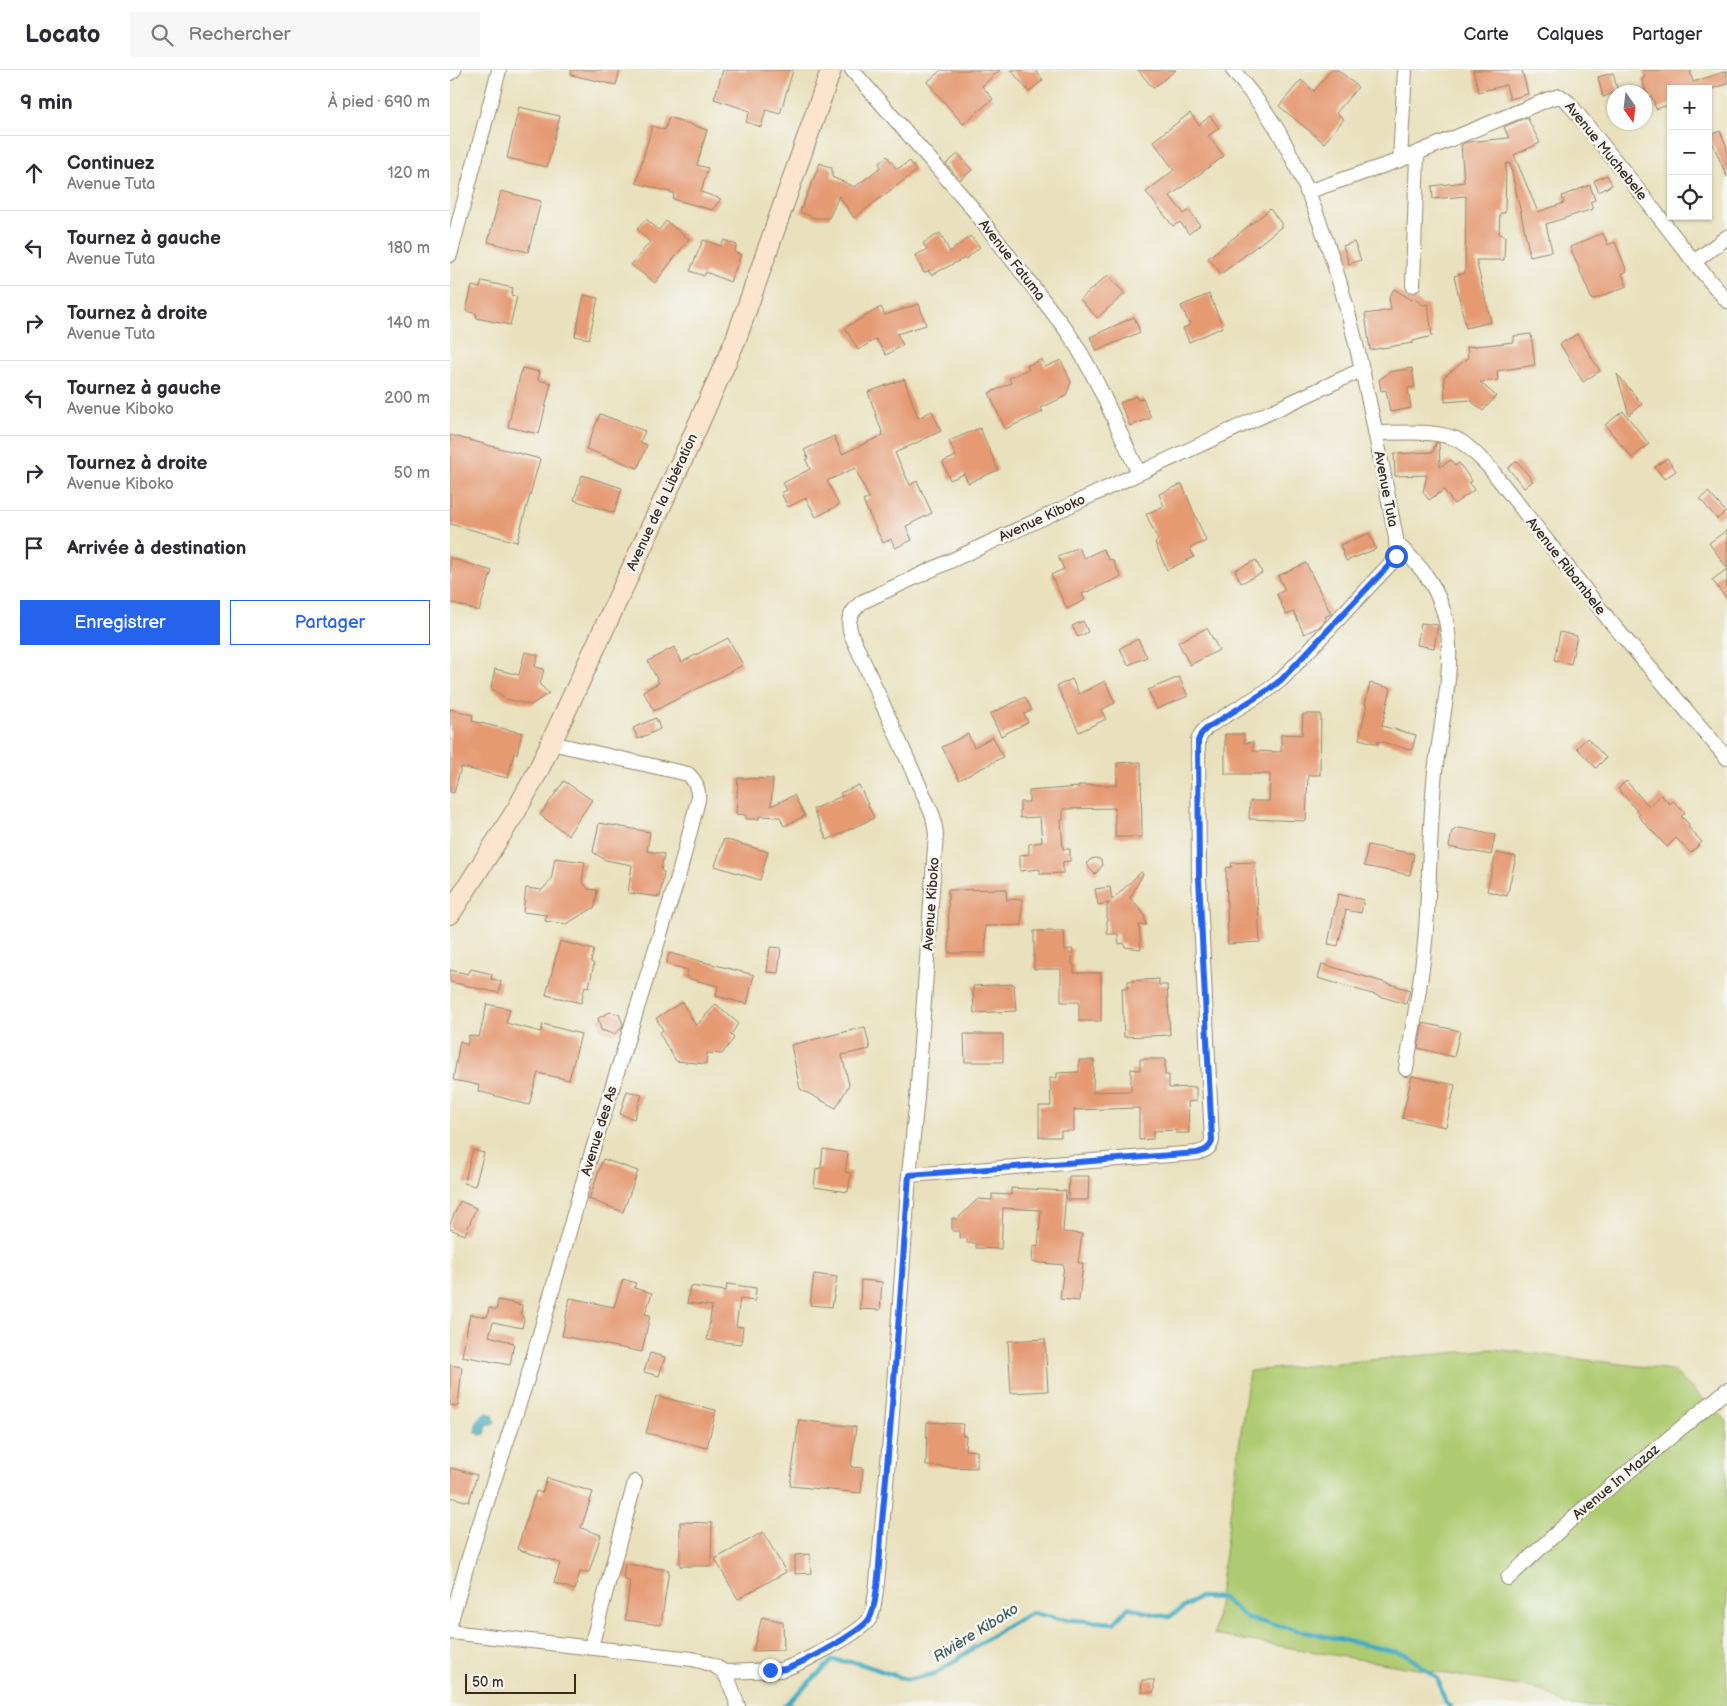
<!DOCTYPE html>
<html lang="fr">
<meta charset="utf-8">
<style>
:root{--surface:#fff;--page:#f7f7f7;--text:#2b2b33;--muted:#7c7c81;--line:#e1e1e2;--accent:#2563eb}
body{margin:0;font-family:"Balsamiq Sans",sans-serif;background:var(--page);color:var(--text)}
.controls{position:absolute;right:15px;top:15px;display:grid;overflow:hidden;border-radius:0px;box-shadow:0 1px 4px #0004}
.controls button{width:45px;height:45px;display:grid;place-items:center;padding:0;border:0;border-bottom:1px solid var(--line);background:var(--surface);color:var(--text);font:25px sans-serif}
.compass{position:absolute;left:1157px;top:15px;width:45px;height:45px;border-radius:50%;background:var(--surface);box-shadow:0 1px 4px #0004;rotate:166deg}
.scale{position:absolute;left:15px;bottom:12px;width:111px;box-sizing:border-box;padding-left:5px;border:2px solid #3b2a1e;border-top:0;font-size:14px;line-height:18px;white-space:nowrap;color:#3b2a1e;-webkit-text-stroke:4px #f6f6f2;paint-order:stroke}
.stop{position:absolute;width:15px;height:15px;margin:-11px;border:4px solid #2563eb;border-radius:50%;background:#fff}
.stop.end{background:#2563eb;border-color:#fff;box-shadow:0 1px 5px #0008}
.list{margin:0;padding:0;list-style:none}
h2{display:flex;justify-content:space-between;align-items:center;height:65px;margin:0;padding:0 20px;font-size:21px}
h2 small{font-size:16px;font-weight:400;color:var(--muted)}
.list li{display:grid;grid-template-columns:32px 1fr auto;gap:15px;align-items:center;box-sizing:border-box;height:75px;padding:0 20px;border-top:1px solid var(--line)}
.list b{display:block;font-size:19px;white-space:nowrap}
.list p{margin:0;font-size:16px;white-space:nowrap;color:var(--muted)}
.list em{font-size:16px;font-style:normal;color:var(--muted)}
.actions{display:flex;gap:10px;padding:15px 20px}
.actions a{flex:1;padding:11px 0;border:1px solid var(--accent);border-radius:0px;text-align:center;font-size:18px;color:var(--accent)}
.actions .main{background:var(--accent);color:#fff}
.icon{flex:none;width:28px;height:28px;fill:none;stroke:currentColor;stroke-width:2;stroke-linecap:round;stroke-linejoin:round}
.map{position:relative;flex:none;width:1277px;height:1636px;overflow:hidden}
header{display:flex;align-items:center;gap:30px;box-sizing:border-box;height:70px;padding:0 25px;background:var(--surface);border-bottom:1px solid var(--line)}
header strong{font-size:24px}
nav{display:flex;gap:28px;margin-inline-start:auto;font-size:18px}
.search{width:350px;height:45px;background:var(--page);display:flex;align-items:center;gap:12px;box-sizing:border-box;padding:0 18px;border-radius:0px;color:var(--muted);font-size:19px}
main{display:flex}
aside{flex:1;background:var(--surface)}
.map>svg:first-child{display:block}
.green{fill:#afcb71;stroke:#757a48}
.water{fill:#40abbf;stroke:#3e6a6e}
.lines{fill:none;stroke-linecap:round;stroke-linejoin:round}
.stream{stroke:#40abbf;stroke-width:4.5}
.building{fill:#e59a72}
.street-casing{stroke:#92866e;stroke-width:16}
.secondary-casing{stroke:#92866e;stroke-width:22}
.street{stroke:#fff;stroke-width:14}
.secondary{stroke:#fbe5cf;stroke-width:20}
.route{stroke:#2563eb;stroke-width:6}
.labels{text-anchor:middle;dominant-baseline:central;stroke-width:5;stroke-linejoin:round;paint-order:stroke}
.street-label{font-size:14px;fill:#3b2a1e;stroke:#f6f6f2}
.water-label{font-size:15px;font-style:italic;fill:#3d5e5e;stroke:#f6f6f2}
</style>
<header>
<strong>Locato</strong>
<div class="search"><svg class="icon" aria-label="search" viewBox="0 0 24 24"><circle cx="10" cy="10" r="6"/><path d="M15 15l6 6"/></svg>Rechercher</div>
<nav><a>Carte</a><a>Calques</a><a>Partager</a></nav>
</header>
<main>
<aside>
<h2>9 min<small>À pied · 690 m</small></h2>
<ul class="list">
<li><svg class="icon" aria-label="ahead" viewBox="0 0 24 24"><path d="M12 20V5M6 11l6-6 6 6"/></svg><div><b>Continuez</b><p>Avenue Tuta</p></div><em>120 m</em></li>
<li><svg class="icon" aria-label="left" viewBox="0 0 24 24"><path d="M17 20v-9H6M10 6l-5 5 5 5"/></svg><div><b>Tournez à gauche</b><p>Avenue Tuta</p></div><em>180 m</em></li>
<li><svg class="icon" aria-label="right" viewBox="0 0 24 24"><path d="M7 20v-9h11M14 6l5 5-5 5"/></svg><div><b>Tournez à droite</b><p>Avenue Tuta</p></div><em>140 m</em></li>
<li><svg class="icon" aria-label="left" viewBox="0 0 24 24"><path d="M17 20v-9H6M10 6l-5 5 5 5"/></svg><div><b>Tournez à gauche</b><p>Avenue Kiboko</p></div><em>200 m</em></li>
<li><svg class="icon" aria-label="right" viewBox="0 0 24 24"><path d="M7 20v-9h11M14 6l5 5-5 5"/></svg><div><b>Tournez à droite</b><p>Avenue Kiboko</p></div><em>50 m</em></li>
<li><svg class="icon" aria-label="arrive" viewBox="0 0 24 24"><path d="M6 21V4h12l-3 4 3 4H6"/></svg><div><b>Arrivée à destination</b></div></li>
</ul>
<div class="actions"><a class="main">Enregistrer</a><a>Partager</a></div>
</aside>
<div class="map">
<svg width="1277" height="1636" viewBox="0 0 1277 1636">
<rect width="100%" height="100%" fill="#f6f6f2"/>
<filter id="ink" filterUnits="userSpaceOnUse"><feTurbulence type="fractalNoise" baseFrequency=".02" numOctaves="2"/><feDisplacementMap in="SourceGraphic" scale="10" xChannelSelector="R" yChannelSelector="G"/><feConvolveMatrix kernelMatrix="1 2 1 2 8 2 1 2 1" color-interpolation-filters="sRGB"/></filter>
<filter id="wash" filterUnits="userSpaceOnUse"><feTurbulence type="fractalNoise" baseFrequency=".0096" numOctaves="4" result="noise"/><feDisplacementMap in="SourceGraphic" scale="20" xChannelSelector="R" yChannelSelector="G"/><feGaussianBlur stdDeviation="1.12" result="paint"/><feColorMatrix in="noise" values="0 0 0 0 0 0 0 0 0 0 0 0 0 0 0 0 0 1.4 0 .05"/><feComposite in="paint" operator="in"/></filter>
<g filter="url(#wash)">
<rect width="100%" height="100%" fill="#e9e1bd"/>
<path class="green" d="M1044,1279L1222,1300L1277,1351V1636H1118L1092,1620L764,1565L799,1301Z"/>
<path class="water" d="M35,1342L43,1345L45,1353L37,1355L35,1364L30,1365L25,1362L27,1351Z"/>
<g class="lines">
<path class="stream" d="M334,1636L383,1590L408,1593L458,1610L487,1603L553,1558L582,1543L610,1549L664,1553L679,1537L695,1542L719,1547L750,1527L772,1528L798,1549L956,1584L988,1609L995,1632L1000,1636"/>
</g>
<g id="blocks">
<path class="building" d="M121,0H170L166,15L121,5Z
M273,0H343L330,44L316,40L311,57L296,52L300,41L264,29Z
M491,0H550L532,16L543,29L513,54L477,12Z
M561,0H585L593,10L579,22Z
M688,0H726L703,18Z
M881,0H888L908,17L886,43L894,49L874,73L829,36L851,10L864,21Z
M1023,0H1072L1078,24L1060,29L1056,15L1029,22Z
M1193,0H1240L1243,12L1277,1V14L1262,19H1221V34L1206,39L1202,27L1197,26L1192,9L1195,7Z
M1163,3L1168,22L1153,27L1148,7Z
M69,37L110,46L97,97L57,88Z
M740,43L749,55L760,46L769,58L758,66L774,86L720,126L734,144L739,140L750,155L739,164L730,152L723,156L696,122L724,100L703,71Z
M219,47L257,60L247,95L258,98L251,122L271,129L262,140L223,129L224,123L186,113L202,56L215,60Z
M1077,47L1090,73L1064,85L1088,142L1114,133L1112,126L1140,115L1145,130L1140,132L1143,139L1096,154L1102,181L1080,186L1060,93L1056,94L1055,143H1050L1049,164L1055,166L1054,190H1026L1041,252L1016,258L1004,206L1015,203L1016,126L983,129L982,116L1014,112L1011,75L1017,72L1059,68L1054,57Z
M1270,61L1277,77V107L1259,65Z
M508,84L522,100L510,110L496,94Z
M437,86L447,99L460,91L466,101L404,148L389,126L379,148H365L350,142L370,93L382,98V107L405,117L431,97L429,93Z
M1157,105L1162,115L1149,122L1144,111Z
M51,121L91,131L78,182L38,172Z
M820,139L831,153V157L771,204L758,188Z
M196,149L209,160L216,151L239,169L205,213L181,195L200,172L187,159Z
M490,163L500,182L520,166L530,177L516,189L515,188L481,205L478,201L480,200L474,203L465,185L477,180L473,173Z
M1153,163L1158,175L1165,172L1177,201L1172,204L1177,216L1142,230L1120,177Z
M253,170L271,176L274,170L287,175L284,182L291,185L280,212L256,202L254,206L240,201Z
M904,172L911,190L899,194L893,176Z
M658,205L675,224L647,248L630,229Z
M32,211L63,218L61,225L67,227L60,255L26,248L27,244L16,241L22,216L30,218Z
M944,219L962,230L964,228L973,235L978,234L982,266L963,271V273L920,280L915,244L941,240L939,227Z
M759,224L773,257L739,272L733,258L740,255L731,236Z
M134,225L148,228L139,269L125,266Z
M469,234L476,255L447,264L453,275L436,285L426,269L408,280L395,258L431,237L435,245Z
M684,247L690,262L647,281L640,267Z
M1081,264L1085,295L1047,301L1048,310L1030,312L1046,326L1033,341L1020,330L995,332L994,307L1018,288L1017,277L1064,272V266Z
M1127,264L1150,301L1133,312L1110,274Z
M592,289L595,297L611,290L621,312L616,326L591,338L593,342L555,359L539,323L561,313L559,308L579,299L577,296Z
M72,298L90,302L88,310L101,313L89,364L58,357Z
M962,298L965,317L958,318L961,338L940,342L936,320L931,321L929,310L939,302Z
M1167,304L1192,334L1179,345Z
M454,309L468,348L482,341L491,361L445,383L460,415L467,411L482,443L456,456L462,470L445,478L441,469L433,473L413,431L419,428L405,398L377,411L389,435L366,447L356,428L338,437L331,423L337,420L333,413L360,399L356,390L358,388L354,380L384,366L392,384L433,365L418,322Z
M686,326L688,330L693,328L701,348L680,356L670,333Z
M1173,341L1199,374L1182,388L1155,355Z
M150,344L195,361L190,372L197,375L188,398L136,379Z
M530,358L548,400L518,413L514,404L500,410L493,392L506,386L499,371Z
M0,365L90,389L67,472L0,454Z
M986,373H989L990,397L1001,390L1005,396L1009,393L1022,411L1019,413L1024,420L1004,434L994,420L979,430L973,422L977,405L945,406L944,384L983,382Z
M1217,388L1226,401L1214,409L1205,397Z
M1067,391L1083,411L1074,418L1058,398Z
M132,405L172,418L164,443L124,430Z
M732,414L756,471L740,478L744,487L717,500L705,473L708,470L696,444L714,436L709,424Z
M1258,422L1276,442L1267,449L1250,429Z
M1277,460V498L1259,473Z
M919,463L926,479L896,491L890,475Z
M628,477L634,488L653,479L659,490L662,489L671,507L632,524L635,530L617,539L601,505L614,499L608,487Z
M0,488L42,501L29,541L0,532Z
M806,490L812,503L791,513L785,500Z
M856,493L881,544L875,547L876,549L869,557L854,564L844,542L836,545L827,524L835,520L828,506Z
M1277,499V529L1262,510Z
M633,551L638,562L628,567L622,556Z
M971,553L988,555L984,578L967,575Z
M757,558L769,580L740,595L728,572Z
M1110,562L1127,566L1121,594L1104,590Z
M278,568L293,595L204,641L193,621L209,613L198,591L224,577L232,592Z
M688,569L697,587L678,595L670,578Z
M75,582L88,585L85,597L94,599L90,615L99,623L81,635L56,629L41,618L45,599L69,605Z
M729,607L738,626L707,639L698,620Z
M622,609L629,624L655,611L665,633L651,640L656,649L629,662L607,616Z
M920,613L941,618L932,656L966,665L962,680L928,671V674L909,669L917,635H915Z
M575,627L582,640L574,644L578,652L551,666L540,644Z
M0,639L23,645L22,651L72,663L67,684L64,683L58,708L11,697L4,723L0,722Z
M853,644H871L870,705H858L856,751L799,749L800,731H819L820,704H775V664H794V673L803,672V681L831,682V664L852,665Z
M206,648L210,659L188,669L183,658Z
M518,664L524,677L543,667L553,687L509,710L492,677Z
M1137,668L1156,688L1146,698L1127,678Z
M691,692L692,767H665V738L613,739V750H611L613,779H620V791L613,792V803L590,804V799L570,801V785L579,784V774L592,772L590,747L570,748V732H579V721L629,717V715H667V693Z
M288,708L323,709L321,736L344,725L355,746L334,756L330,747L309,746V749H296V745L286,744Z
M114,711L142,730L118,765L90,745Z
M1176,711L1199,736L1211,725L1220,734L1223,731L1235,743L1231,746L1240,755L1238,757L1252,772L1241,783L1226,768L1217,777L1188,746L1190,744L1168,719Z
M409,715L424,748L377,770L363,739L392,726L390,723Z
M149,753L200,762L197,781L214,784L211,801L214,802L210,827L178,823L182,795L155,790L143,782Z
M1010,758L1045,765L1041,785L999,777L1002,761Z
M274,769L318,782L310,810L265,796Z
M918,775L964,784L960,805L914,796Z
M1046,783L1066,787L1057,826L1037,821Z
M105,788L135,792L132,811L138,819L147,820L145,837L116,854L95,851L97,845L73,842L76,818L92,820L101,810Z
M646,788L651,790L652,796L645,804L639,798L637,793L641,789Z
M805,792L810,872L778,874L776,798L782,797L781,793Z
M691,802L693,804L680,828L689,837L694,845L696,855H689L691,879L675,877L674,873L669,874L668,864H657V836L659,833L648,835L645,819L660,817L662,830Z
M556,819L557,830L572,829V855L535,856L536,883H499L498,820Z
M888,824L914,830L911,843L896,840L888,876L878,874Z
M584,861H614L615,880L623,879L622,894L624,895V903H651V951H629V932H611V899H584Z
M110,871L144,880L141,892L144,894L139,917L135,916L131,933L96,925Z
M320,877L331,878L328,903L317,902Z
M219,883L304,905L297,934L266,926L268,916L236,908L238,900L216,894Z
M872,894L960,920L956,934L868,908Z
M21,899L42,904L41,909L51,911L49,923L0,912V900L18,904Z
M709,909V915H717L720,965L674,967L672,918H678V911Z
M564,914L566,941L524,943L523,916Z
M232,932L246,956L266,934L288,953L281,965L284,968L272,984L257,983L256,994L226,991L209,963L213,960L206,948Z
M37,934L60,939L56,953L91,962L93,954L131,964L119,1010L88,1003L79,1035L28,1021L29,1015L3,1010L10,971L17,975L19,965L29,967Z
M160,942L169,944L173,954L172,958L164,964L151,960L148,948Z
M973,953L1010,961L1004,987L968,978Z
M415,957L420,979L392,985L399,1015L386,1038L350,1019L341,975Z
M514,964H553V992H515Z
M690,989H715V1005H719V1018L746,1017V1031L738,1032L739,1063H726V1060L703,1061V1069L689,1070V1038L624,1040V1061H611V1067H589V1036H601L600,1008H607V1003L629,1002V990H644L643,1022L681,1021V999L690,1000Z
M962,1006L1005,1015L996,1057L952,1048Z
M177,1021L192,1025L184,1049L170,1044Z
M373,1079L398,1083L395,1102L401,1103L398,1122L364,1117L366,1099L371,1098Z
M23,1080L34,1083L25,1116L14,1113Z
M153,1089L188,1101L173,1142L139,1129Z
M619,1106H639L638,1130H618Z
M561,1118L616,1121L613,1162L632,1164L628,1193H633L629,1231L610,1229L614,1195L582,1192L583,1176L588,1177L591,1140L553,1138L551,1179L526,1178V1173H517V1168H510V1161H502V1148L507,1149L528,1129L542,1130V1124L561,1125Z
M10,1131L26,1138L15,1165L0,1159V1154Z
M364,1204L387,1207L382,1237L360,1235Z
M173,1209L186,1213L184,1218L202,1223L195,1244L200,1245L192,1282L112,1266L120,1228L164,1237Z
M411,1210L432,1212L430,1240L410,1239Z
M277,1214L306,1218L305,1231L290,1229L286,1256L293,1257L291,1274L257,1270L262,1236L237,1233L240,1216L276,1221Z
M48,1230L72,1235L71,1244L74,1249L72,1258L43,1252L39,1266L64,1273L60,1295L12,1286L20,1244L37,1247L39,1238L46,1240Z
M595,1269L598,1321L561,1323L558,1271Z
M200,1283L215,1287L209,1306L194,1302Z
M0,1295L12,1297L8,1336L0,1335Z
M206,1326L266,1340L257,1378L196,1363Z
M349,1350L406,1357L401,1397L413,1398L411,1423L340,1416Z
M477,1352L513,1354L512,1365L516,1366L515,1380L527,1381V1398L476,1396Z
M0,1398L27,1405L19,1432L0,1427Z
M97,1408L143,1422L131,1458L151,1465L139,1502H130L125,1520L104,1513L110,1493L67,1479L86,1421L92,1423Z
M230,1452L262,1453L261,1496H230Z
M313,1462L336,1502L288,1529L265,1489Z
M360,1484L361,1503L345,1504V1485Z
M175,1494L219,1500L211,1555L175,1550L180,1512L173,1508Z
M312,1547L333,1552L334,1580L303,1581Z
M692,1610H704V1622H691Z"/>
</g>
</g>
<g filter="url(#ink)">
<use href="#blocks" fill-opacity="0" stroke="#92866e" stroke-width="1"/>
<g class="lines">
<g class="street-casing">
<path id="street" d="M402,0L519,134L617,261C647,305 666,356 689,403
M0,3L4,0
M950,90L955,0
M857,122L950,90L1099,29L1110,26L1118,32L1179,108L1244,192L1277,231
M0,185L49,0
M1244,192L1277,167
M963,215L967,83
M925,363C950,363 989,359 1010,371C1021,378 1030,388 1039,397L1159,550L1277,688
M946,473C972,497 988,516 996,551C1006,594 990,658 985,702C979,758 980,815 975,872C971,914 963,957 956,999
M459,1105L747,1083C755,1081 761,1078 762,1070L749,808L748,671L751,664L757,657L818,620L831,610L942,492C947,483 947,478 946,468C920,336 896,186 832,68C819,43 800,22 783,0
M1058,1508L1124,1447L1277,1320
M0,1554L20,1484L78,1306L138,1095L229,804L248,730C249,719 246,711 238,704L101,673
M0,1562L242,1589C279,1597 276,1604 288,1636
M141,1577L185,1412
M275,1602L330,1600L337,1598C355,1591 411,1563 420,1548C425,1538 425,1524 427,1513L441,1358L459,1105L467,1028L486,764L483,746L479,737L401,564C396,549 401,542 412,532L911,300"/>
</g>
<g class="secondary-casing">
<path id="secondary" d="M0,844L66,741L88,701L240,373L286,269L381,0"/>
</g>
<use href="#street" class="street"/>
<use href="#secondary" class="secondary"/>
</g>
</g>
<g class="lines" filter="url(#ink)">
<path class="route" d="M320,1600C326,1600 330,1600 335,1599C351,1594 411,1562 419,1549C429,1533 430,1473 432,1452C443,1336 451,1221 459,1105L747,1083C755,1081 761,1078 762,1070L749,808L748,671L751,664L757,658L818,620L831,610L942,492L946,486"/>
</g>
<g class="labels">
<g class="street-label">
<text transform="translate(1156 81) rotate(51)">Avenue Muchebele</text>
<text transform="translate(562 190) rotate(52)">Avenue Fatuma</text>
<text transform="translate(936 419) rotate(79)">Avenue Tuta</text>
<text transform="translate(212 432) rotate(-65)">Avenue de la Libération</text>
<text transform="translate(592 448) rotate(-25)">Avenue Kiboko</text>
<text transform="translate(1116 496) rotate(52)">Avenue Ribambele</text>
<text transform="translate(481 834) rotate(-86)">Avenue Kiboko</text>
<text transform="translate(149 1061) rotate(-73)">Avenue des As</text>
<text transform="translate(1166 1412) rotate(-40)">Avenue In Mazaz</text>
</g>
<g class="water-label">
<text transform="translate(526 1563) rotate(-32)">Rivière Kiboko</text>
</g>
</g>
</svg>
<div class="controls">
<button>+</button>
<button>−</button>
<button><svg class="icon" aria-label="locate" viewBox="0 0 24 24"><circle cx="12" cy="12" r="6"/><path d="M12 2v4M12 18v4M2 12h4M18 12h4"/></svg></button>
</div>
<svg class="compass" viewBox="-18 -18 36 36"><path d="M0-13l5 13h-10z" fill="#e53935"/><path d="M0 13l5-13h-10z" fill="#7c7c81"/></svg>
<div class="scale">50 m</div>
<div class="stop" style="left:946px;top:486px"></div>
<div class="stop end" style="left:320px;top:1600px"></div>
</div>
</main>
